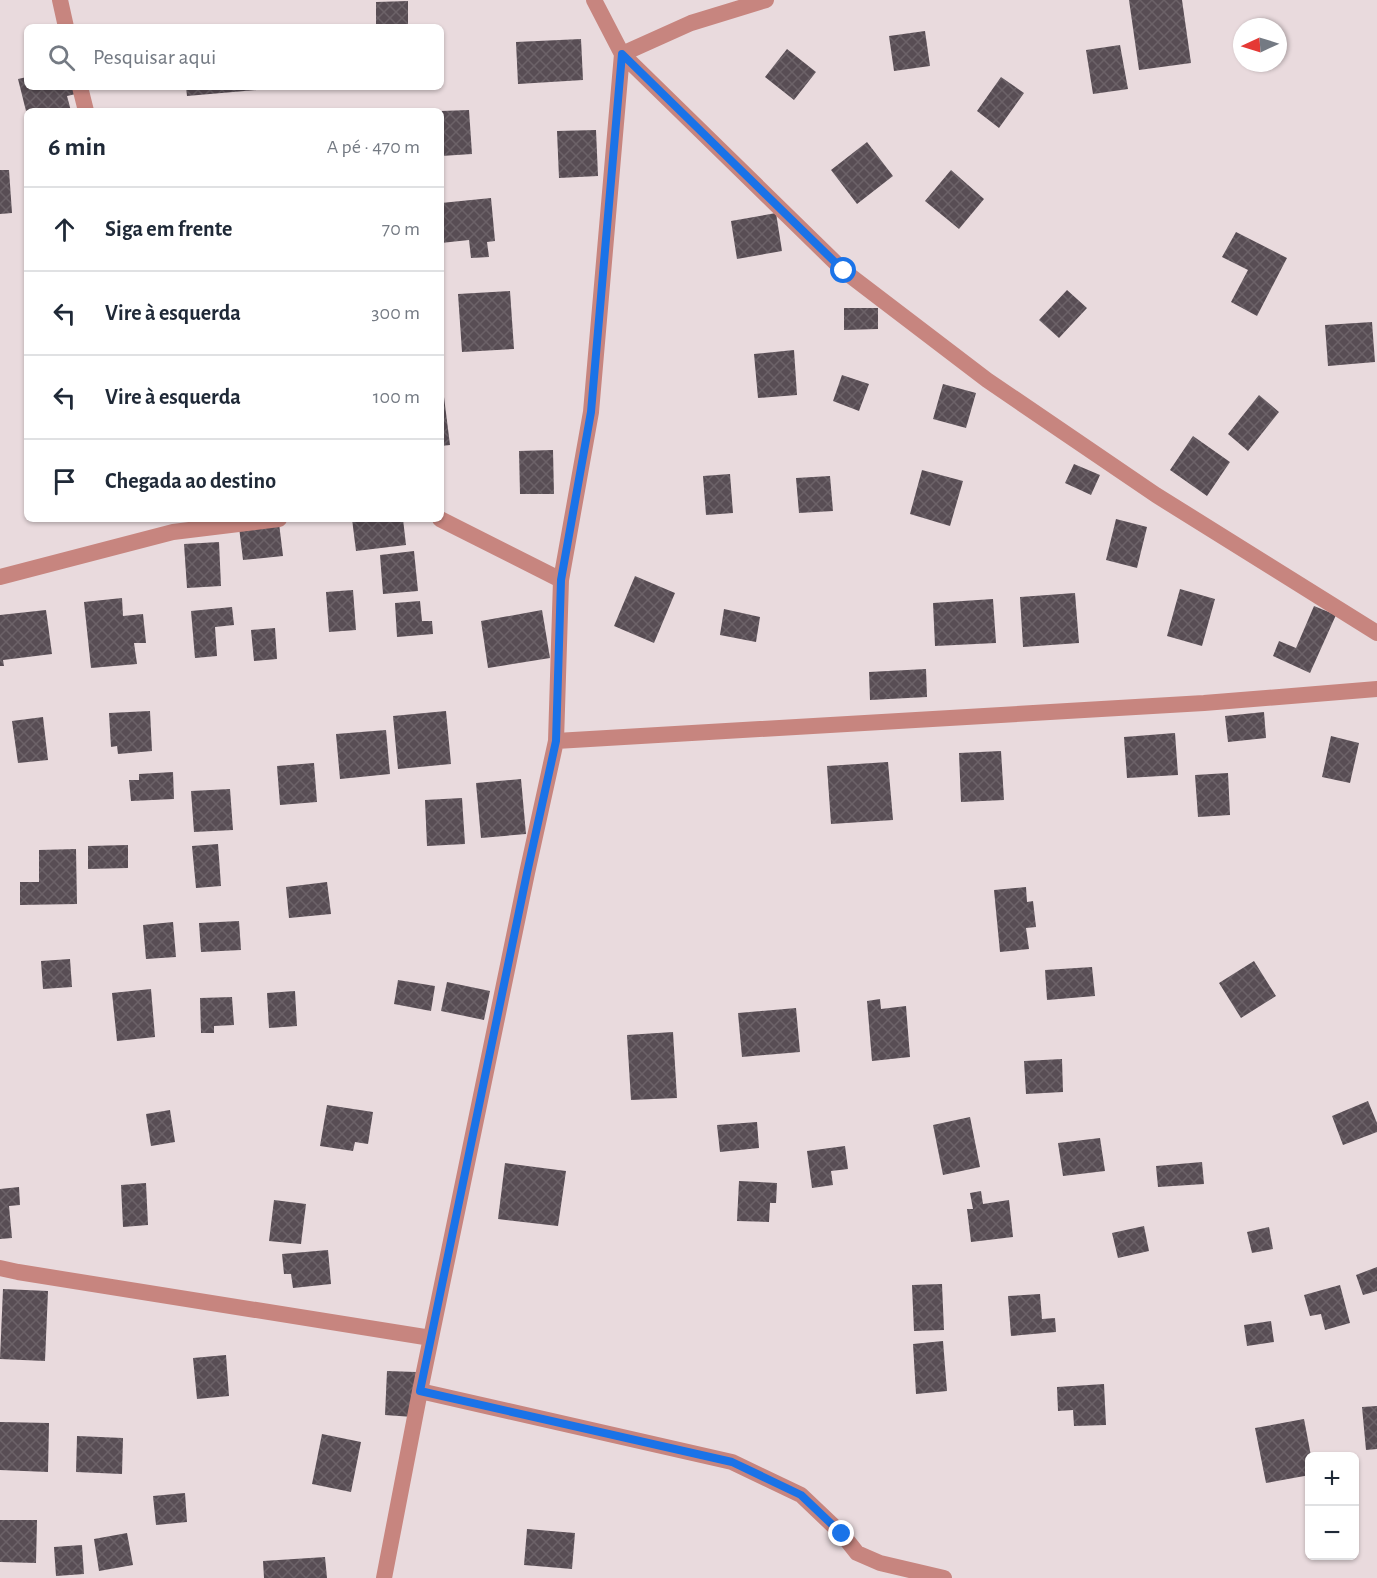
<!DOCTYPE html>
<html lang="pt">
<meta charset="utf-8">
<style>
:root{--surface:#fff;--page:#f2f2f3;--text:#1f2937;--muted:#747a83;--line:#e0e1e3}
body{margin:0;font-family:"Alegreya Sans",sans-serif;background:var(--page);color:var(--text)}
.controls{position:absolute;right:18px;bottom:18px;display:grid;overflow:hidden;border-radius:9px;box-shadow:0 2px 4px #0004}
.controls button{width:54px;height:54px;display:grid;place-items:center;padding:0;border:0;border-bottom:2px solid var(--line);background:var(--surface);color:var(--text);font:30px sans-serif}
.compass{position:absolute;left:1233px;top:18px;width:54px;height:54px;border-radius:50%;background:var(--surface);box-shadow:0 2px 4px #0004;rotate:266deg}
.stop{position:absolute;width:18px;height:18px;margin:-14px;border:4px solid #1a73e8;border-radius:50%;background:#fff}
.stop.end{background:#1a73e8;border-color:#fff;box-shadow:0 2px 6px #0008}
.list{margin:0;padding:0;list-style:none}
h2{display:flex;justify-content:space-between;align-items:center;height:78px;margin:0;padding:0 24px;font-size:26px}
h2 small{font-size:20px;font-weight:400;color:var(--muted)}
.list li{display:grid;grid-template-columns:39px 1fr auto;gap:18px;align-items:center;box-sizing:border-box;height:84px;padding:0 24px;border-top:2px solid var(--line)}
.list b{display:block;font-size:22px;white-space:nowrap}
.list em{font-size:20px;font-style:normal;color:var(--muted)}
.icon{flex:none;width:33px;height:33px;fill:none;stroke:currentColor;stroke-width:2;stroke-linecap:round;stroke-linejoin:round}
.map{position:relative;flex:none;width:1377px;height:1578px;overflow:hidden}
.search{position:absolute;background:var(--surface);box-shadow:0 2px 4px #0004;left:24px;top:24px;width:420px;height:66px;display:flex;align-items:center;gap:15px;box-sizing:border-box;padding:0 21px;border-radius:9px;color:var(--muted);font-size:22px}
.panel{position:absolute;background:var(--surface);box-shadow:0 2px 4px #0004;left:24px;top:108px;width:420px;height:414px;border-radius:9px}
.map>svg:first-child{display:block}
.building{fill:url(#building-cross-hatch)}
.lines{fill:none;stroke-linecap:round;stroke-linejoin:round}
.minor{stroke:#c7857f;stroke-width:16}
.route{stroke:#1a73e8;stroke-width:8}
</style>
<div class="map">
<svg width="1377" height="1578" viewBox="0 0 1377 1578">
<defs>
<pattern id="building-cross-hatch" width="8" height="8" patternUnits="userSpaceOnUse" patternTransform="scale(1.5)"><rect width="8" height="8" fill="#584d54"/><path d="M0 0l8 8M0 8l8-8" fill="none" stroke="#6c6268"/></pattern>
</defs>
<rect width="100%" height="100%" fill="#e9dadd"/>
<path class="building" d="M1129,0H1182L1191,63L1139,70Z
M408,1V27H376V2Z
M925,31L930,66L894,71L889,36Z
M581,39L583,80L518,84L516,42Z
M1120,45L1128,89L1093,94L1086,50Z
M787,49L816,72L794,100L765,77Z
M27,77V87H75L76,94L67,96L71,111H26L18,79Z
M1001,77L1024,93L999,128L977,111Z
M186,87H268V89L187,96Z
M469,110L472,154L441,156V111Z
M596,130L598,176L559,178L557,131Z
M867,142L893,176L857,204L831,170Z
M0,170H9L12,213L0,214Z
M951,170L984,199L959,229L925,201Z
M491,198L495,241L487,242L489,257L471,258L469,240L441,243V203Z
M776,213L782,251L737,259L731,221Z
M1236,232L1287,258L1257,316L1231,302L1248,270L1222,257Z
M1067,290L1087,308L1059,338L1039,320Z
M510,291L514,349L462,352L458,294Z
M844,308H878V329L844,330Z
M1372,322L1375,362L1328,366L1325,325Z
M794,350L797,395L758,398L754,354Z
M842,375L869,384L859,411L833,401Z
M943,384L976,393L966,428L933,419Z
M1259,395L1279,412L1248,451L1228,434Z
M444,397L450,445L441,446V398Z
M1193,436L1230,462L1207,496L1170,470Z
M553,450L554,494H520L519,451Z
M1074,464L1100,475L1091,495L1065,483Z
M922,470L963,481L950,526L910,514Z
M730,474L733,513L706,515L703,476Z
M830,476L833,511L799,513L796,478Z
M352,519H403L406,545L356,551Z
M1116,519L1147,527L1137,568L1106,560Z
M279,523L283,556L243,560L239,527Z
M219,542L221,586L187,588L184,544Z
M414,551L418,591L383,594L380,555Z
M635,576L675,593L654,643L614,626Z
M1180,589L1215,599L1202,646L1167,636Z
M353,590L356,630L329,632L326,592Z
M1075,593L1079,643L1023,647L1020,597Z
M122,598L123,616L143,614L146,643H134L137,664L91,668L84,602Z
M993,599L996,643L935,646L933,603Z
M420,601L422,621H432L433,634L397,637L395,603Z
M1314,606L1336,615L1310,673L1273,656L1279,641L1296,648Z
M232,607L234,625L215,627L217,656L195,658L191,611Z
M724,609L760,617L756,642L720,635Z
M46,610L52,654L3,660L4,666H0V615Z
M542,610L550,658L488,668L481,621Z
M275,628L277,659L254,661L251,630Z
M926,669L927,697L870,700L869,672Z
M150,711L152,751L118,754L117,746L111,747L109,713Z
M446,711L451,764L398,769L393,716Z
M1264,712L1266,738L1228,742L1225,716Z
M43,717L48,760L18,763L12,721Z
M386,730L390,774L340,779L336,734Z
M1175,733L1178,775L1127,778L1124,737Z
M1331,736L1359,743L1350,783L1322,777Z
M1001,751L1004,800L961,802L959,753Z
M888,762L893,820L831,824L827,766Z
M314,763L317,802L280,805L277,766Z
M173,772L174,799L131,801L129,780H139V774Z
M1228,773L1230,815L1198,817L1195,775Z
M521,779L526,834L481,838L476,783Z
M230,789L233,830L194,832L191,791Z
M462,798L465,844L427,846L425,800Z
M218,844L221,886L196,888L192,846Z
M128,845V868L88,869V846Z
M76,849L77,904L20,905V882H39V850Z
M327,882L331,914L289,918L286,887Z
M1026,887L1027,902L1033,901L1036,927L1026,928L1029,949L1000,952L994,890Z
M239,921L241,950L201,952L199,923Z
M173,922L176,957L146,959L143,925Z
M70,959L72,987L43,989L41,961Z
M1254,961L1276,996L1241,1018L1219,983Z
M1092,967L1095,996L1047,1000L1045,970Z
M398,980L435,986L431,1011L394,1004Z
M447,982L490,991L484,1020L441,1011Z
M151,989L155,1037L117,1041L112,993Z
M295,991L297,1026L269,1028L267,993Z
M232,997L234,1025L214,1026V1033H201L200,998Z
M880,999L881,1009L906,1006L910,1057L872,1061L867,1001Z
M796,1008L800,1052L742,1057L738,1013Z
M673,1032L677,1098L631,1100L627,1035Z
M1062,1059L1063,1092L1026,1094L1024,1061Z
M1368,1101L1377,1123V1132L1343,1145L1332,1116Z
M327,1105L373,1112L368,1144L355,1142L353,1151L320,1146Z
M170,1110L175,1142L151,1146L146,1114Z
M970,1117L980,1167L943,1175L933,1125Z
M757,1122L759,1148L720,1152L717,1125Z
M1100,1138L1105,1171L1063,1176L1058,1143Z
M845,1146L848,1169L831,1171L833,1185L812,1188L807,1151Z
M1202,1162L1204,1184L1158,1187L1156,1166Z
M505,1163L566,1171L558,1226L498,1219Z
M739,1181L777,1183L776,1203H770L769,1222L737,1221Z
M146,1183L148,1225L123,1227L121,1185Z
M19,1187L20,1205L9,1206L12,1238L0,1239V1189Z
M981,1191L983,1204L1009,1200L1013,1237L971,1242L967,1209H973L970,1193Z
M274,1200L306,1204L301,1244L269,1241Z
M1144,1226L1149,1251L1118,1258L1112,1233Z
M1269,1227L1273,1249L1252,1253L1247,1232Z
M328,1250L331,1284L293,1288L291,1274H284L282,1254Z
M1377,1267V1291L1363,1295L1356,1275Z
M942,1284L944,1330L914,1331L912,1285Z
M1340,1285L1350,1323L1325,1330L1321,1314L1310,1316L1304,1295Z
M3,1289L48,1291L45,1361L0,1359Z
M1040,1294L1042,1319L1055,1318L1056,1332L1011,1336L1008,1296Z
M1271,1321L1274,1342L1247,1346L1244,1325Z
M943,1341L947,1391L916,1394L913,1344Z
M226,1355L229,1396L197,1399L193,1358Z
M387,1371L416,1372L413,1417L385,1415Z
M1104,1384L1106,1425L1074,1426L1073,1410L1058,1411L1057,1387Z
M1377,1406V1449L1366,1450L1362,1407Z
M1304,1419L1311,1456H1310V1475L1266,1483L1255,1428Z
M0,1422L49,1423L48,1472L0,1470Z
M322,1434L361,1442L351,1492L312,1484Z
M77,1436L123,1438L122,1474L76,1472Z
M185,1493L187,1522L156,1525L153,1496Z
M0,1520H37L36,1563L0,1562Z
M527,1529L575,1533L572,1569L524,1565Z
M127,1533L133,1565L99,1571L94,1539Z
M82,1545L84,1574L56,1576L54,1547Z
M325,1557L327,1578H264L263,1561Z"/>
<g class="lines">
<path class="minor" d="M60,0L66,27
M594,0L622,54L844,271L987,380L1156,495L1377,633
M80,87L86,111
M440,519L561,580
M0,577L173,532L279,519
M556,741L1204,703L1377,689
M0,1268L18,1272L431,1338
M420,1391L732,1462L801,1495L842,1534L857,1553L880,1563L944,1578
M384,1578L420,1391L527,873L556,741L561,580L591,412L622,54L691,23L766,0"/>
</g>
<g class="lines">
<path class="route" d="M842,1534L801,1495L732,1462L420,1391L527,873L556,741L561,580L591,412L622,54L844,271"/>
</g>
</svg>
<div class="controls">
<button>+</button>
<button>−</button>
</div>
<svg class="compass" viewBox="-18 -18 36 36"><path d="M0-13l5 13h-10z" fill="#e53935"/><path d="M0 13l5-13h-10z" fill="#747a83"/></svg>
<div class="stop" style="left:844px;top:271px"></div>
<div class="stop end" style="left:842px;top:1534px"></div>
<div class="search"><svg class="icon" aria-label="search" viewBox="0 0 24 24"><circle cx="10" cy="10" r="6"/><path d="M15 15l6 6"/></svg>Pesquisar aqui</div>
<section class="panel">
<h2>6 min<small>A pé · 470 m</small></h2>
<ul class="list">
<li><svg class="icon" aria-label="ahead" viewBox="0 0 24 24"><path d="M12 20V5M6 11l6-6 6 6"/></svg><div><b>Siga em frente</b></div><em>70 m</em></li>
<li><svg class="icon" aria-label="left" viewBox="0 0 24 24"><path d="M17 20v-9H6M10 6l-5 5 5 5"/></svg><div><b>Vire à esquerda</b></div><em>300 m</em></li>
<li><svg class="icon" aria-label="left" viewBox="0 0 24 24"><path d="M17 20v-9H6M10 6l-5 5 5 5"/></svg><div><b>Vire à esquerda</b></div><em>100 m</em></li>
<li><svg class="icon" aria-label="arrive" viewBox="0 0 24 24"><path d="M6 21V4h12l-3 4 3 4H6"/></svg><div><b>Chegada ao destino</b></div></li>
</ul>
</section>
</div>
